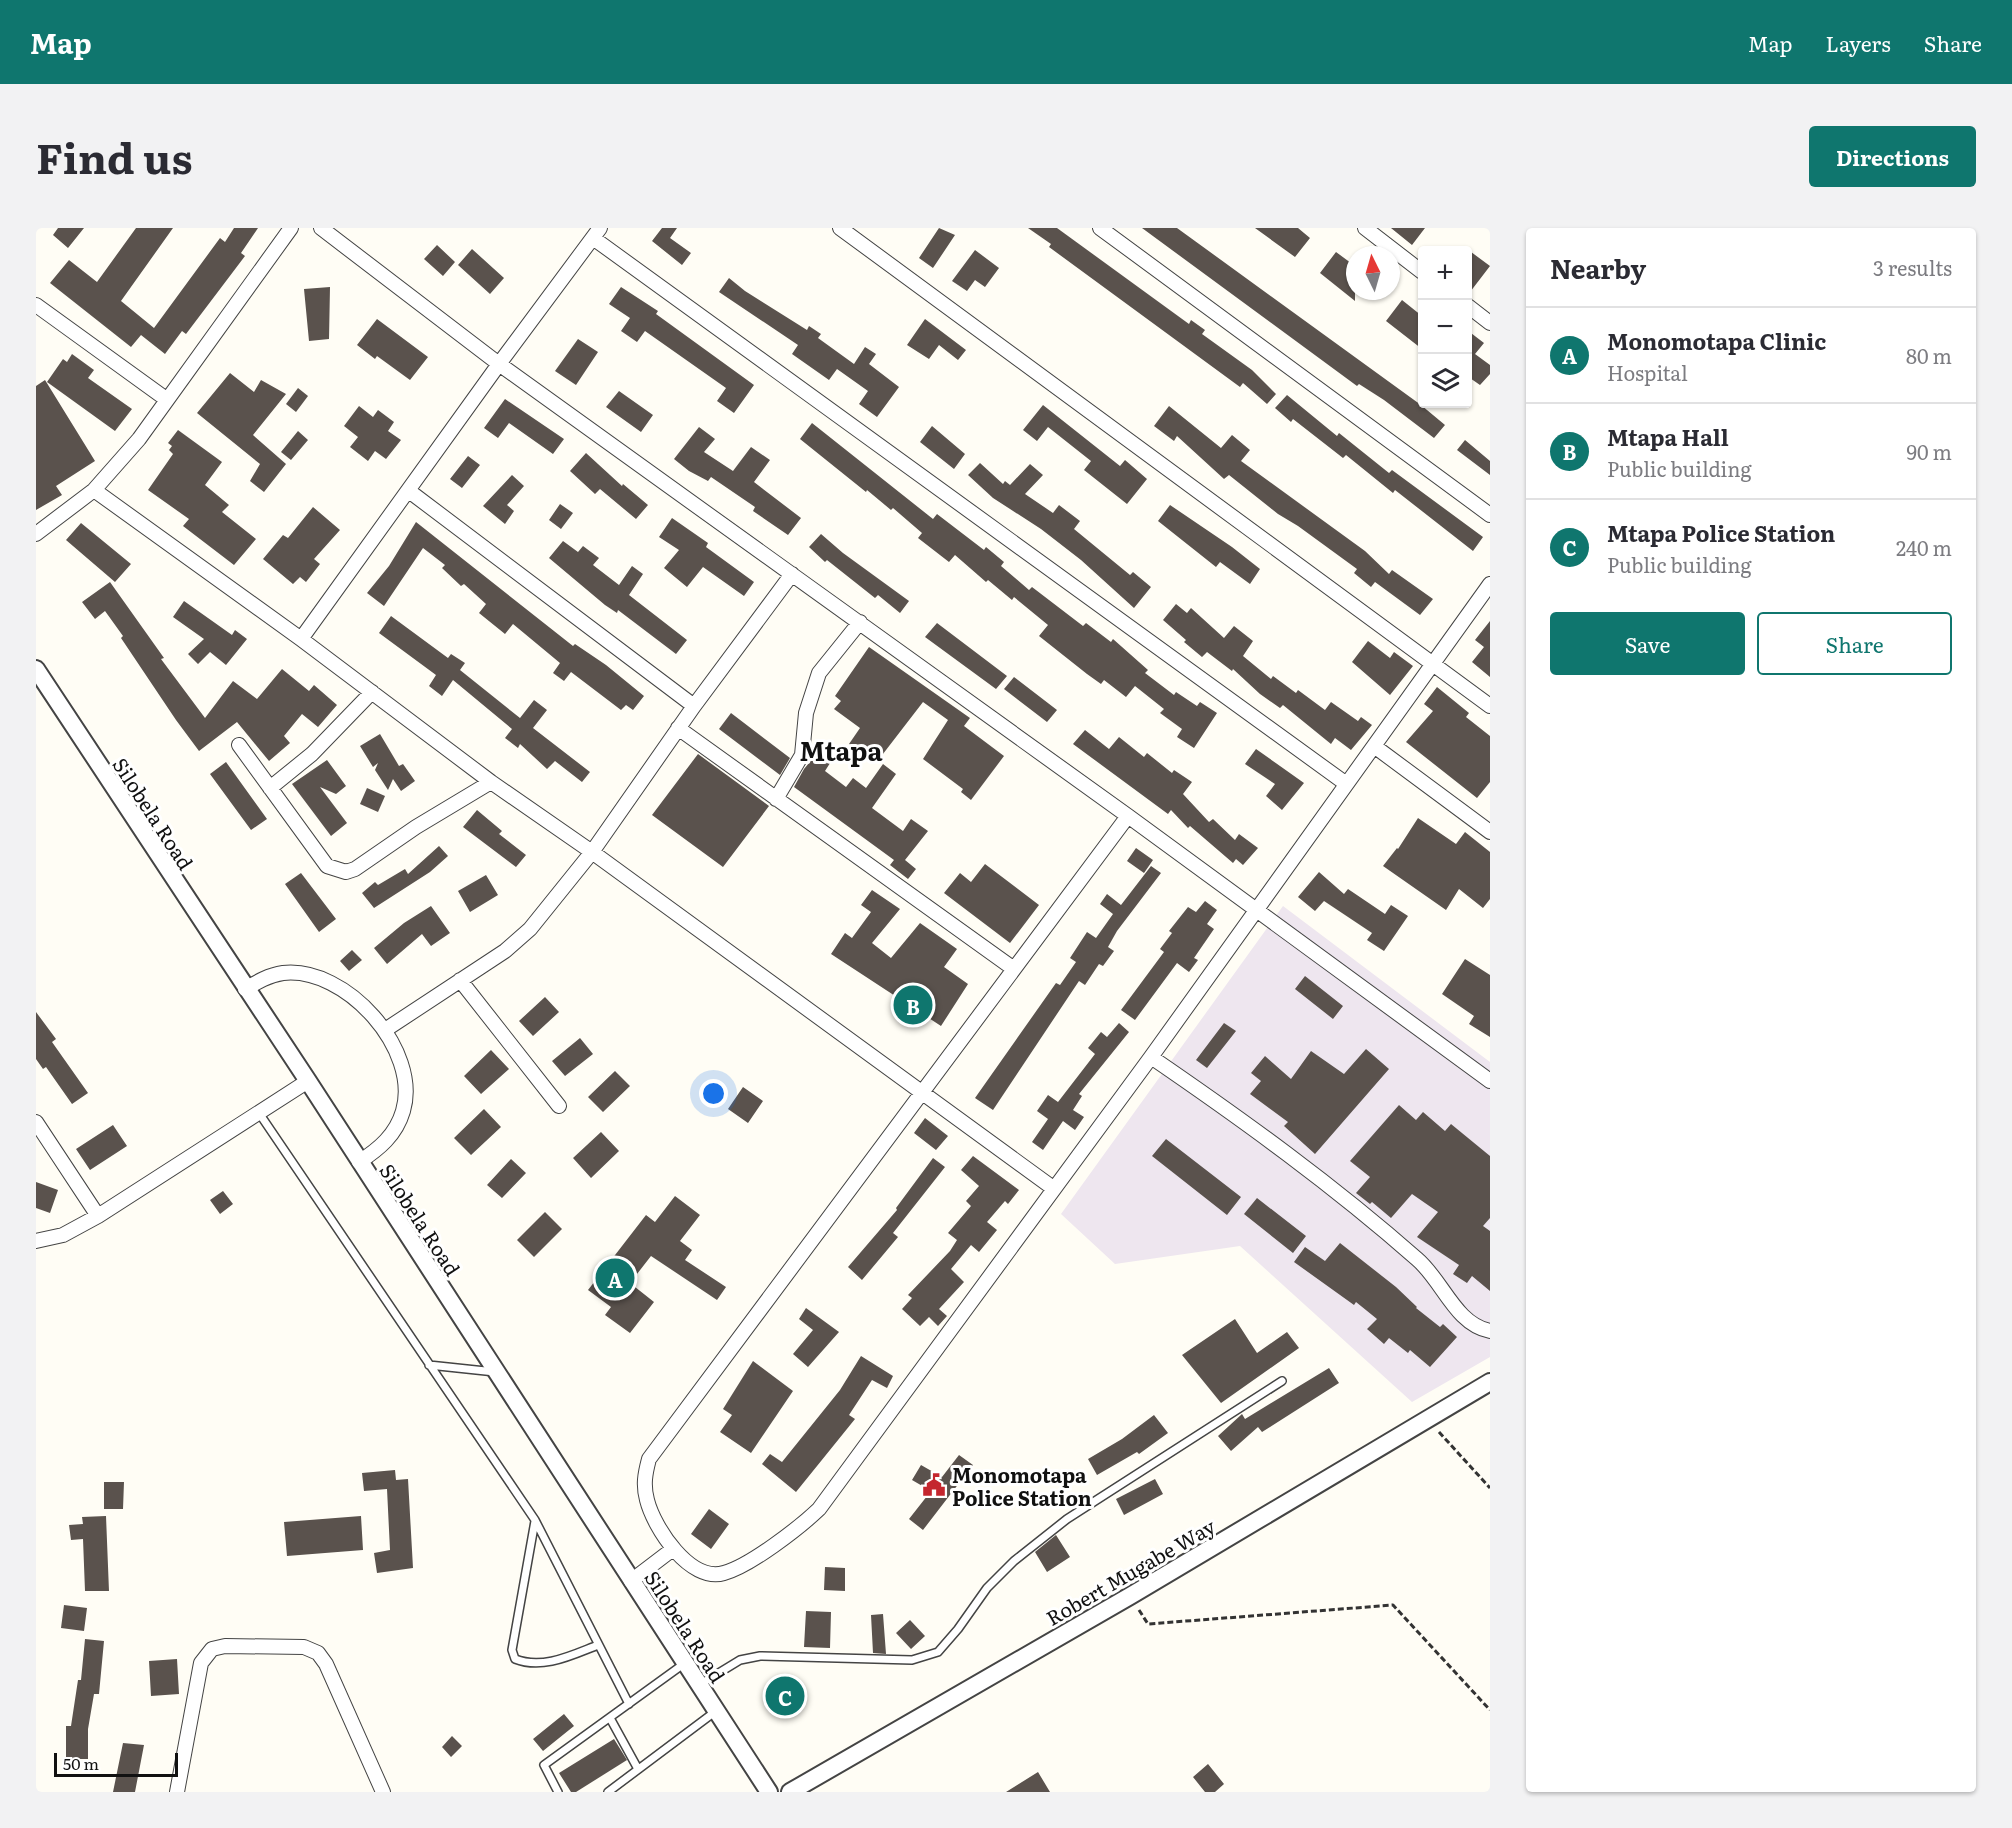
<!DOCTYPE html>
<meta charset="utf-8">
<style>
:root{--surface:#fff;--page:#f2f2f3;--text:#2b2b33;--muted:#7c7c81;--line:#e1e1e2;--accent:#0f766e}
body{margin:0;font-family:Literata,serif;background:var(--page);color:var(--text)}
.controls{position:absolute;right:18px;top:18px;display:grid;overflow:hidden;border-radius:6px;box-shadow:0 2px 4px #0004}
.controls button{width:54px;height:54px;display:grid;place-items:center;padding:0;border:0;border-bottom:2px solid var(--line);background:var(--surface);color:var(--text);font:30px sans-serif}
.compass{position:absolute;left:1310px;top:18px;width:54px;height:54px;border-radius:50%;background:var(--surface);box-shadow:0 2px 4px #0004;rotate:355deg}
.scale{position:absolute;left:18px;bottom:15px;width:124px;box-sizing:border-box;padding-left:6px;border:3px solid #111;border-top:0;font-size:16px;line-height:21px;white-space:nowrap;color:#111;-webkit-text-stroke:4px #fff;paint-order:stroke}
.you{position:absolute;left:678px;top:866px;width:21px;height:21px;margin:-15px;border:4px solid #fff;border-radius:50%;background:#1a73e8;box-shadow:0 0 0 9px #1a73e833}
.badge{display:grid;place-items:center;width:39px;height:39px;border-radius:50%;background:var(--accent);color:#fff;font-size:20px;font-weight:700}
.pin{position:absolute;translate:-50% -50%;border:3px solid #fff;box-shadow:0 2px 6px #0006}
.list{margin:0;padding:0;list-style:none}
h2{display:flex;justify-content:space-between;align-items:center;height:78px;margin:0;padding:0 24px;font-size:26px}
h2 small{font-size:20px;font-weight:400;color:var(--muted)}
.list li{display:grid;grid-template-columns:39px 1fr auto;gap:18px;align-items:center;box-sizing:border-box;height:96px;padding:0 24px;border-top:2px solid var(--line)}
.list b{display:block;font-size:22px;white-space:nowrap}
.list p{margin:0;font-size:20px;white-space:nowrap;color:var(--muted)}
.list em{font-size:20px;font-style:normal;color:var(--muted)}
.actions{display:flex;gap:12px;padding:18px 24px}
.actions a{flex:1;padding:14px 0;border:2px solid var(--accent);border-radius:6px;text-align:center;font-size:21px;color:var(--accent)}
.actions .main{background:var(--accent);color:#fff}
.icon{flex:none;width:33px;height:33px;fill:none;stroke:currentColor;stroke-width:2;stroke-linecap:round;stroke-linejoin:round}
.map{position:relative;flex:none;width:1454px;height:1564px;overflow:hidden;border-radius:6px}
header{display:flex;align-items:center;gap:36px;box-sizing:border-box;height:84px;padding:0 30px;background:var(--accent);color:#fff}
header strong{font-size:28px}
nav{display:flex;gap:33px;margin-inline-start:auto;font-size:21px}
.intro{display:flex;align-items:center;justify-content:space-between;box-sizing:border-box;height:144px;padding:0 36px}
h1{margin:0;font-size:42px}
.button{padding:15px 27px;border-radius:6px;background:var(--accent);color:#fff;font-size:21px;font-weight:700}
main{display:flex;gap:36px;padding:0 36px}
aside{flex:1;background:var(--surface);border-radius:6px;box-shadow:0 2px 4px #0004}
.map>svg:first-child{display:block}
.industrial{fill:#eee6ef}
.building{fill:#5a524d}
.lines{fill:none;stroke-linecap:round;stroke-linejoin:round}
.service-casing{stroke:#444;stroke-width:10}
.minor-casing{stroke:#444;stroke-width:16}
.tertiary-casing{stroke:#444;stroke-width:20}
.path{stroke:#333;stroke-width:3;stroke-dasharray:6 3;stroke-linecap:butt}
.service{stroke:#fff;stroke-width:7}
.minor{stroke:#fff;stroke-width:14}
.tertiary{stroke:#fff;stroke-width:16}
.labels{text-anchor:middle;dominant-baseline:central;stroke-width:6;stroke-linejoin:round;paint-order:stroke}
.street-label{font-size:20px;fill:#111;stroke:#fff}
.poi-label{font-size:20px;font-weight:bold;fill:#111;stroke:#fff;text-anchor:start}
.district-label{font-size:26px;font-weight:bold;fill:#111;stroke:#fff}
</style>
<header>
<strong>Map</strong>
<nav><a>Map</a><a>Layers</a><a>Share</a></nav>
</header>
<div class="intro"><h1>Find us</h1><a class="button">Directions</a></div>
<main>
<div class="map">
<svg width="1454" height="1564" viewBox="0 0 1454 1564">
<rect width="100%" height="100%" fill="#fffdf5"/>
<path class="industrial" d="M1247,678L1454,834V1129L1376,1174L1204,1018L1079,1036L1025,986Z"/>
<path class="building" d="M22,0H48L32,20L17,7Z
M100,0H137L85,73L118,100L184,10L189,14L198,0H222L205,25L209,28L150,106L146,103L129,126L105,107L95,119L14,55L33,32L61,54Z
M626,0H641L634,10L655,25L646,37L616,13Z
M903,0L919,7L897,40L883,30Z
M992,0H1021L1153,96L1155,92L1169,102L1166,106L1216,142L1240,166L1231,176L1207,155L1204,159L1013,19L1015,16Z
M1106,0H1141L1385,177L1409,197L1398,210L1348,172L1323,156L1321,158Z
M1219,0H1262L1274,10L1259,29Z
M1355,0H1389L1376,17Z
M401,17L419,34L407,48L388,31Z
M436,21L468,50L454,66L422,37Z
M1431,21L1454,38L1431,68Z
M939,22L963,40L949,59L939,52L931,63L916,53Z
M1300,24L1319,38V73L1284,45Z
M693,50L709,63L771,102L773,98L785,106L782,110L818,136L829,119L840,126L833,136L863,159L841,189L823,176L832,163L801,141L793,152L756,126L762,117L683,64Z
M294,59L293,111L273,113L268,61Z
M585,59L622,83L620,86L718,157L698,185L681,173L690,160L609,103L601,114L585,103L594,90L573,76Z
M1366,72L1386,88V121L1350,93Z
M341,91L392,129L374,152L341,128L339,131L321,117Z
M889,91L930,122L922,132L903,117L893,131L871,117Z
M1431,102L1448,115L1439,126L1454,137V146L1444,157L1431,148Z
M542,111L562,124L540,157L519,143Z
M36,126L58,142L52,150L96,181L79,203L11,154L27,131L31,134Z
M194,145L218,164L225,152L250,166L217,207L250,236L228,264L214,253L224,236L161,185Z
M9,152L59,233L20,258L26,267L0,282V158Z
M262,160L272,168L260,184L250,176Z
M583,163L617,187L605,204L570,179Z
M1251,167L1301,208L1303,205L1353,245L1356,242L1447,309L1437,323L1359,262L1357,265L1310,227L1307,230L1257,191L1255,194L1239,180Z
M469,171L528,211L517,226L473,195L462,210L448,200Z
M1007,177L1084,238L1089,232L1111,251L1091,276L1048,242L1055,233L1012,199L1001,213L987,202Z
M323,178L337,189L342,182L358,194L352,203L365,212L350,231L339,223L332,233L314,219L322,209L308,198Z
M1133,178L1185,220L1196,207L1214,222L1205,233L1329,323L1353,346L1356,342L1397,371L1384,387L1339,354L1335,359L1318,345L1321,341L1262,298L1242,286L1193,247L1188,251L1141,208L1138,213L1118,198Z
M776,195L897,291L901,286L948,322L950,319L968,334L965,338L993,362L996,359L1047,398L1050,395L1075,414L1077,411L1112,442L1109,445L1138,467L1140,464L1161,478L1164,474L1181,485L1158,520L1141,509L1146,501L1124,485L1128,481L1099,458L1090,469L1068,452L1065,456L1051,446L1003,408L1012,397L978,369L976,372L952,352L950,354L919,327L913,334L882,310L886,305L857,280L855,282L831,262L830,264L764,211Z
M896,198L929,226L918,241L884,214Z
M663,199L679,211L668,224L697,243L715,219L734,232L718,254L765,290L752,307L717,283L719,279L675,249L672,253L653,243L638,231Z
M142,202L186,234L169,257L193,277L186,284L220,311L198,337L147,298L153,291L112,262L137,226L133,222L136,218L132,215Z
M262,203L272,212L255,232L245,224Z
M1429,212L1454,233V247L1421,222Z
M550,225L586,258L587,256L612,277L600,291L564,261L559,266L534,243Z
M432,228L444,237L426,260L414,251Z
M944,235L967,256L969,253L974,257L994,236L1007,247L989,266L1017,285L1023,277L1044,293L1038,301L1094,347L1097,344L1115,359L1098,380L1045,332L1005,301L957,270L932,247Z
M476,247L488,258L471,277L478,283L469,296L447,278Z
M524,276L537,285L525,301L513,292Z
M1134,277L1196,319L1224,341L1214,356L1184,334L1180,339L1122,293Z
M277,279L304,302L278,331L284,336L270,354L264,349L257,356L227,331L247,307L252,310Z
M636,290L672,315L670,319L718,354L708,368L667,339L651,359L628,340L643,322L623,309Z
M380,294L537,418L539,416L570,437L608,468L597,482L590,477L585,482L535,444L528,453L517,445L524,435L477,396L469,406L443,385L450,376L428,356L425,358L406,340L409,337L387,320L348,378L331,365L353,338Z
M45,295L95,336L79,354L30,312Z
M785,306L807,325L873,373L864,385L842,367L839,370L791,332L789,334L773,319Z
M527,313L542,324L547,318L563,330L557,337L583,357L596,338L607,346L593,367L651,412L640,426L582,382L581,385L569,377L513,330Z
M74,354L128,430L125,431L169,490L197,453L221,471L246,441L273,463L278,457L301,477L282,499L266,486L248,508L254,515L233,533L201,494L163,523L140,492L85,410L87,408L69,383L59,391L46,374Z
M148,373L196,407L199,402L211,411L190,437L174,424L162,436L152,426L168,411L137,389Z
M1140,376L1151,385L1155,380L1188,410L1198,398L1217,413L1207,428L1235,451L1237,448L1260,465L1262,462L1289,482L1295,474L1322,493L1325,489L1336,497L1315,522L1299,510L1295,516L1247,477L1244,480L1224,466L1197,441L1196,443L1171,424L1166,429L1148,414L1150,412L1127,392Z
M355,388L412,430L415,426L429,435L424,442L484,490L498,472L511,482L497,500L554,544L546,554L519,533L511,541L484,516L482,520L469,510L476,501L417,452L406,468L393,458L400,447L343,405Z
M1454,393V449L1436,434L1448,419L1439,412Z
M901,395L971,448L960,461L889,409Z
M1332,413L1354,430L1358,424L1377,438L1354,467L1316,434Z
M833,419L934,490L928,498L968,528L935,572L925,564L927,561L887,531L912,492L887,474L840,535L813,516L824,500L798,481L805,473L799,468Z
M978,449L1021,482L1011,494L968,461Z
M1401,459L1433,485L1430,489L1454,508V554L1441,570L1370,514L1397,483L1388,476Z
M695,485L754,530L744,547L683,501Z
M1049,502L1073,521L1083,509L1108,529L1111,525L1136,545L1138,542L1156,554L1147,566L1173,594L1177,591L1199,612L1203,606L1222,620L1207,637L1200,631L1197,635L1154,598L1152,600L1135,582L1132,586L1037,516Z
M344,506L363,538L367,536L379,553L365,563L357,551L352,562L339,542L342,535L337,539L324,518Z
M1220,521L1268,555L1246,582L1230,568L1239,556L1209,536Z
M783,523L796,532L789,543L810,559L817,550L830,560L847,536L860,546L836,580L867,603L875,591L892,603L869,632L880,641L872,651L854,637L858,632L758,559L768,541Z
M662,526L733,578L687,639L616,587Z
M291,532L310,558L300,566L284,559L311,595L295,608L256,556Z
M190,534L231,591L215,602L174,546Z
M331,560L349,568L342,584L324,576Z
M441,582L466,603L463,606L490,627L480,639L427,599Z
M1382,590L1420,616L1429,604L1454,624V671L1447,680L1423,661L1410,682L1347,638L1361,620L1362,621Z
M403,618L412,628L394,644L338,680L326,665L339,654L342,657L369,641L372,646Z
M1100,620L1117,632L1108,645L1091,633Z
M949,636L1003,677L974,715L908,665L924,645L935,654Z
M1115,638L1125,645L1081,703L1072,719L1078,723L1067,738L1063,736L1049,757L1043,753L957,882L939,870L1020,755L1024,757L1040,734L1034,730L1051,704L1060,710L1077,686L1064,676L1071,666L1085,677Z
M1283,644L1308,666L1312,661L1349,686L1355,677L1372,688L1348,723L1331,712L1336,705L1288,673L1279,683L1262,669Z
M265,645L300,691L283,704L249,656Z
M450,647L462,667L434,684L422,663Z
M836,662L864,681L836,715L855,730L884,695L921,721L908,739L932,756L905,798L795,726L809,705L816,710L835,684L825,677Z
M1169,673L1181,682L1171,696L1178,701L1158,730L1162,732L1153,744L1141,735L1099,792L1085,782L1128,724L1124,721L1136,705L1133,703L1152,679L1160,684Z
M395,678L414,705L395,718L386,706L351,736L338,720L368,695Z
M316,722L326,732L313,743L304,733Z
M1429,731L1454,747V809L1433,796L1438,788L1406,766Z
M1269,748L1307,778L1297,791L1259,761Z
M509,769L523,784L497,808L483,793Z
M0,784L20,811L16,814L52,865L36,876L10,839L7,841L0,831Z
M1083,795L1093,804L1043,866L1046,868L1037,882L1048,889L1039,902L1027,893L1007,922L996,914L1012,891L1001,883L1012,867L1022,874L1059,826L1052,820L1065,804L1071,809Z
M1188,795L1200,803L1171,840L1160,832Z
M544,810L557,826L529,848L516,833Z
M1330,821L1353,841L1279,926L1248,898L1252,894L1214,866L1225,853L1215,845L1229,828L1255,851L1275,823L1308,846Z
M455,822L473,841L445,866L428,848Z
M579,843L594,858L567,884L552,869Z
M707,859L727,873L712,895L692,881Z
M1363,877L1380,892L1387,884L1409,903L1415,896L1454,928V990L1447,998L1454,1003V1063L1436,1048L1431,1055L1417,1046L1423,1037L1381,1009L1402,984L1376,966L1355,990L1336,974L1334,976L1320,965L1334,949L1314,933Z
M448,881L465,899L435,927L418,910Z
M889,890L912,908L900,922L878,905Z
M77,897L91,918L54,942L40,921Z
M565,904L583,923L555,950L537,930Z
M1130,911L1205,969L1191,987L1116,928Z
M937,928L983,962L972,976L969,973L951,994L961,1002L943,1024L935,1017L915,1041L928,1054L903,1081L911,1088L902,1098L893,1089L884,1098L866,1081L876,1070L872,1067L914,1023L921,1012L912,1005L935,978L930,973L943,958L925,942Z
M897,930L909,939L857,1005L862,1009L826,1052L812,1039L861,982L860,980Z
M475,931L490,945L466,970L451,957Z
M0,954L22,962L14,985L0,980Z
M187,963L197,976L184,986L174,972Z
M639,968L664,987L644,1013L656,1022L649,1032L690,1059L681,1072L615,1028L594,1055L618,1074L594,1105L569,1087L575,1079L552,1062L610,987L619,994Z
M1221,970L1270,1008L1257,1025L1208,986Z
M509,984L526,1001L498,1029L481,1012Z
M1304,1015L1360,1059L1381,1079L1380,1080L1404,1099L1407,1096L1421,1109L1394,1139L1374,1122L1372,1125L1353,1110L1348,1116L1331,1101L1341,1091L1320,1074L1318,1077L1258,1034L1269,1019L1289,1033Z
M770,1080L803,1104L772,1139L757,1126L777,1102L763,1091Z
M1199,1091L1221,1125L1251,1104L1263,1120L1185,1175L1146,1127Z
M825,1128L857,1148L851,1160L836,1152L813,1187L819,1191L760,1264L726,1236L734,1226L746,1234L804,1162Z
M717,1133L757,1163L715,1225L684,1204L696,1187L687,1181Z
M1293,1140L1303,1155L1226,1204L1222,1199L1195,1223L1182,1208L1206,1186L1209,1191Z
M1118,1187L1132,1205L1103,1226L1101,1224L1061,1247L1052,1231L1086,1211Z
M923,1227L937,1237L887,1302L873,1291L895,1263L876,1252L885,1237L906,1249Z
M359,1242L360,1252L372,1251L377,1340L341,1345L338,1325L354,1322L351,1261L328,1263L326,1245Z
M1119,1251L1127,1266L1088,1287L1080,1271Z
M68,1254H88L87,1281H68Z
M673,1281L693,1296L675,1321L655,1306Z
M70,1288L73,1363H49L47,1311L35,1312L33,1297L47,1296L46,1289Z
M325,1288L327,1322L251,1328L248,1294Z
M1020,1307L1034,1329L1011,1344L999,1324Z
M789,1339L809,1340V1363L788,1362Z
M28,1377L51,1380L48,1403L25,1400Z
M770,1383L795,1384L794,1420L768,1419Z
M847,1386L850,1426L837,1425L835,1387Z
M874,1392L889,1408L875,1421L860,1405Z
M49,1411L68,1413L63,1466H58L52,1501V1531H30V1498H35L42,1452H45Z
M141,1431L143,1466L115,1468L113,1433Z
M528,1486L538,1498L507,1523L497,1511Z
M416,1508L426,1518L415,1529L406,1519Z
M578,1511L591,1532L540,1564H535L523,1545Z
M87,1515L108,1517L99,1564H77Z
M1172,1536L1188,1556L1179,1564H1169L1157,1549Z
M1002,1544L1014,1564H970Z"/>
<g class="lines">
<g class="service-casing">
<path id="service" d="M223,885L499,1292L593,1476
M393,1137L459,1144
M499,1293L476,1422L479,1431C507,1442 536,1427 562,1417
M663,1457L704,1432L724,1428L876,1432L902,1424L922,1401L951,1360L978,1333L1031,1291L1246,1153
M574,1490L602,1541
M522,1564L508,1537L649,1435
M572,1564L680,1483"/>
</g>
<g class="minor-casing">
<path id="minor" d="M285,0L463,136L1092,588L1454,853
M804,0L1454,478
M1064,0L1454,287
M1329,0L1386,44
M557,10L1309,555
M0,77L130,171
M1432,78L1454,95
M58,262L265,411L455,554L556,624L1017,960
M373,263L658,478
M0,306L58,262L103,211L255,0
M265,411L463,136L564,0
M642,500L978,741
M203,517L291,638L310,644L319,641L380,599L455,554
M1338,518L1454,604
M234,560L276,526L336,464
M740,571L766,527L770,485L783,445L824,394
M1092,588L613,1231C609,1246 607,1257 611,1272C618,1300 654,1355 688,1345C714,1338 763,1300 783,1281L1115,829L1454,356
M424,752L523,878
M209,761C221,754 233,747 247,745C310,738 385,822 367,883C360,907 343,921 323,934
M349,802L469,723L494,701L556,624L658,478L756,346
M1115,829C1207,892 1297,957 1381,1031C1407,1053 1419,1096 1454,1103
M0,894L62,988
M0,1013L27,1007L62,988L272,853
M595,1353L637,1321
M141,1564L165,1435L176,1421L189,1418L268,1419L282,1425L290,1436L347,1564"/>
</g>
<g class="tertiary-casing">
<path id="tertiary" d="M0,441L272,853L733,1564
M754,1564L1094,1368L1454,1154"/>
</g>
<path class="path" d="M1403,1204L1454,1260
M1103,1382L1112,1396L1357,1377L1454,1482"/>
<use href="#service" class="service"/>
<use href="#minor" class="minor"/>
<use href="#tertiary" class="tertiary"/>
</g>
<defs>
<g id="civic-bare" transform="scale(1.8)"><path d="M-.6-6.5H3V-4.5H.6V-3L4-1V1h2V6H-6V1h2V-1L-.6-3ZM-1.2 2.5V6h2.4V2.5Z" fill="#c4262e" stroke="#fff" stroke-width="2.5" paint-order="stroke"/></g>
</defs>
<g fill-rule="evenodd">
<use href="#civic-bare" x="898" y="1257"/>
</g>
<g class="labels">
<g class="street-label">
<text transform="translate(118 585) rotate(57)">Silobela Road</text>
<text transform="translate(385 991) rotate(57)">Silobela Road</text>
<text transform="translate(1094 1343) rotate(-30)">Robert Mugabe Way</text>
<text transform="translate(650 1398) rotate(57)">Silobela Road</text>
</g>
<g class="poi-label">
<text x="916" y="1246">Monomotapa<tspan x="916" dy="23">Police Station</tspan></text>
</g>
<g class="district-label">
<text x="805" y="521">Mtapa</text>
</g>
</g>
</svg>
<div class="controls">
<button>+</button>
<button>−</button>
<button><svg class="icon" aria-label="layers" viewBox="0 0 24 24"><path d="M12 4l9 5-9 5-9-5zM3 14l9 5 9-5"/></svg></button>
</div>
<svg class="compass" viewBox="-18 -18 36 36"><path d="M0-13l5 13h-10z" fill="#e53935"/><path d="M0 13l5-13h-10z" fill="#7c7c81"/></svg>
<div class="scale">50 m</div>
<div class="you"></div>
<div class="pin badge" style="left:579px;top:1050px">A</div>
<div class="pin badge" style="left:877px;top:777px">B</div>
<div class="pin badge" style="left:749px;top:1468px">C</div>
</div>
<aside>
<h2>Nearby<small>3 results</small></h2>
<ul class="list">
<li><span class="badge">A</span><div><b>Monomotapa Clinic</b><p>Hospital</p></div><em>80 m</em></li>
<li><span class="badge">B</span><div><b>Mtapa Hall</b><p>Public building</p></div><em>90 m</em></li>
<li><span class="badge">C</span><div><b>Mtapa Police Station</b><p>Public building</p></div><em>240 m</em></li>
</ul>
<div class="actions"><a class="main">Save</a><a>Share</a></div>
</aside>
</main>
